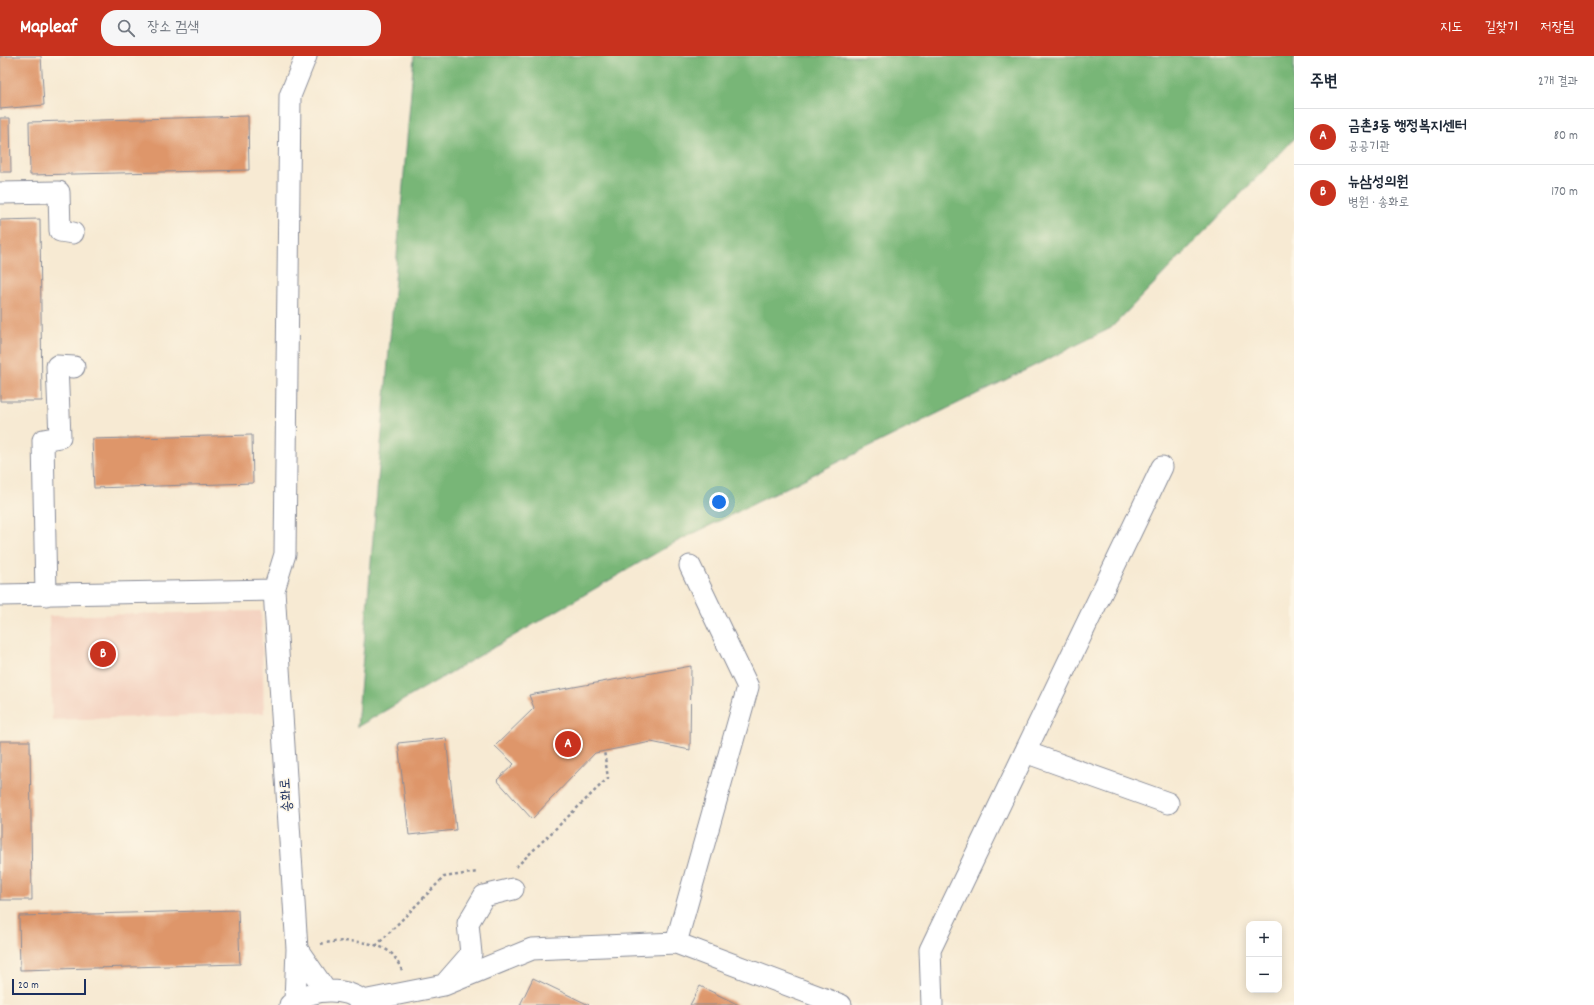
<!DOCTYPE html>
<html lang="ko">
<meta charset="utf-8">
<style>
:root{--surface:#fff;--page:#f6f6f7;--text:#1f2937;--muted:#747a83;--line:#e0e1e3;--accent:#c8321e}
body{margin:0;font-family:Dekko,"Poor Story",sans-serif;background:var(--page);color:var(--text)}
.controls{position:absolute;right:12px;bottom:12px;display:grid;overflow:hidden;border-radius:8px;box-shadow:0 2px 10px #0003}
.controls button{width:36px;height:36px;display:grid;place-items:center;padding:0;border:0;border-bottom:1px solid var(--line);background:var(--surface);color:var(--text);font:20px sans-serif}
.scale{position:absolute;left:12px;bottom:10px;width:74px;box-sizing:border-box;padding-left:4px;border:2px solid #1b2f5e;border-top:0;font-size:11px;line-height:14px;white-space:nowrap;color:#1b2f5e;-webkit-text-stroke:3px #fcf5e5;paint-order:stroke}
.you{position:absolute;left:719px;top:446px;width:14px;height:14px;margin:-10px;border:3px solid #fff;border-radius:50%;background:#1a73e8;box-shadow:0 0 0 6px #1a73e833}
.badge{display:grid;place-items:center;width:26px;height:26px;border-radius:50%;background:var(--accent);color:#fff;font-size:13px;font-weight:700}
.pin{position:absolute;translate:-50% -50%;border:2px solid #fff;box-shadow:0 1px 4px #0006}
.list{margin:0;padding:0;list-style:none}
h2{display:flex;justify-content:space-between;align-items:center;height:52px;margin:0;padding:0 16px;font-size:17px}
h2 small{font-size:13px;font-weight:400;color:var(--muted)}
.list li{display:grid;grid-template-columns:26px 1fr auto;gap:12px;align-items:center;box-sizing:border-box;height:56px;padding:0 16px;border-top:1px solid var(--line)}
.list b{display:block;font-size:15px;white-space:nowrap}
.list p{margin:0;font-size:13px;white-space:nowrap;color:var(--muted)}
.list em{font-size:13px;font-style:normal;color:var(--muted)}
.icon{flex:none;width:22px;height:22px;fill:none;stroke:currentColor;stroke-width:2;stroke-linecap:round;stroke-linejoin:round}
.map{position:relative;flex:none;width:1294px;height:949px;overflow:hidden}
header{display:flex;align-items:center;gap:24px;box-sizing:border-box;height:56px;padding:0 20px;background:var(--accent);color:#fff}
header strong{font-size:19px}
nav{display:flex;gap:22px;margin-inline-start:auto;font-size:14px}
.search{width:280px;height:36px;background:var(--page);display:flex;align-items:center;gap:10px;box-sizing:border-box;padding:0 14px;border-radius:16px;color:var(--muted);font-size:15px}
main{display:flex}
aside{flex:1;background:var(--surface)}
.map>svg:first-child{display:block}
.built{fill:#f4d3c1}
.forest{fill:#78b677;stroke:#4a726a}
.building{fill:#de966b}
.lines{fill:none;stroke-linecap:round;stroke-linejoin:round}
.street-casing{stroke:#898c98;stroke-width:23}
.path{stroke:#898c98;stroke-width:2.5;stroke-dasharray:3 3;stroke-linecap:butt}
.street{stroke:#fff;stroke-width:21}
.labels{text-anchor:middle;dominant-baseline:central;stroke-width:3;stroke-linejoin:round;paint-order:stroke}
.street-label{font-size:14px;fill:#1b2f5e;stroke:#fcf5e5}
</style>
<header>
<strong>Mapleaf</strong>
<div class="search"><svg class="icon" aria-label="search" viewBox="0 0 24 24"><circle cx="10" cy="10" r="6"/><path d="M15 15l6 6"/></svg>장소 검색</div>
<nav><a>지도</a><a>길찾기</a><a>저장됨</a></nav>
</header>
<main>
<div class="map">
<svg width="1294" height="949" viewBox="0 0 1294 949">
<rect width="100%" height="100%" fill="#fcf5e5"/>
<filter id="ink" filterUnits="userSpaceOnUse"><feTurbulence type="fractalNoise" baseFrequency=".025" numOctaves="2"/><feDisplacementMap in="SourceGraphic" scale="8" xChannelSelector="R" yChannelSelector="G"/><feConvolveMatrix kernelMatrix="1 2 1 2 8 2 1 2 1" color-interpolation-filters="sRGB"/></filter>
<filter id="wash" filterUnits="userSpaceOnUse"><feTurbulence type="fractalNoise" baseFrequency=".012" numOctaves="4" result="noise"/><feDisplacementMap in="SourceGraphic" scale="16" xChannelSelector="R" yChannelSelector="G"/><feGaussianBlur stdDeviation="0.9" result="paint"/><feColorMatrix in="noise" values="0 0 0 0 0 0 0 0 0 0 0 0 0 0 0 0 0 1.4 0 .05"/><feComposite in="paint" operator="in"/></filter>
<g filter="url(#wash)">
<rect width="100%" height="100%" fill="#f7ead3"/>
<path class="built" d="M261,555L264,657L52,664L49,560Z"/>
<path class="forest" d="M414,0H1294V83L1111,272L670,489L357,671Z"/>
<g id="blocks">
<path class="building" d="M0,0H41L44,49L0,53Z
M248,60L249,114L30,119L29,66Z
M0,62H10L11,116H0Z
M40,163L42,345H0V164Z
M252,379L253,427L94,432L92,383Z
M691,610L690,694L651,686L595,697L532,763L497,724L514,708L495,690L534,652L529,639Z
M446,682L456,774L409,779L398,687Z
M0,685H30L32,844H0Z
M238,854L240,908L20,914L19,860Z
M533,922L589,949H520Z
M700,930L739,949H690Z"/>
</g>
</g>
<g filter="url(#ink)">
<use href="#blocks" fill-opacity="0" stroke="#898c98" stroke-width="1"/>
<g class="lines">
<g class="street-casing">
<path id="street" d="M0,137L59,136L60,175L73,177
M274,534L297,893L326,935
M0,539L274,534L285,498L290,40L306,0
M46,539L43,384L60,381L57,310L74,311
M1025,696L1168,747
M676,887L748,631L690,510
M444,929L532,893L676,887L841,949
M295,945L297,893
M363,945L444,929L471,898L468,867L484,840L513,833
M290,949C312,931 347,930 368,949
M932,949L930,894L1162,411"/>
</g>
<path class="path" d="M516,811L608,722L604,695
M321,888C339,883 378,884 392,898C396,902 399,909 402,914
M376,890L444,821L478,816"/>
<use href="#street" class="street"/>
</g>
</g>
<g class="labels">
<g class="street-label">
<text transform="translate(287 739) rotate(-94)">송화로</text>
</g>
</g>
</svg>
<div class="controls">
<button>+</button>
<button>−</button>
</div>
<div class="scale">20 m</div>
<div class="you"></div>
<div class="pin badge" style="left:568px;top:688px">A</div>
<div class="pin badge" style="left:103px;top:598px">B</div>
</div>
<aside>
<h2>주변<small>2개 결과</small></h2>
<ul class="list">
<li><span class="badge">A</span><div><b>금촌3동 행정복지센터</b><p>공공기관</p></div><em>80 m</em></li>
<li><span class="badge">B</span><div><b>뉴삼성의원</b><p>병원 · 송화로</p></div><em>170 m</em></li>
</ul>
</aside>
</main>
